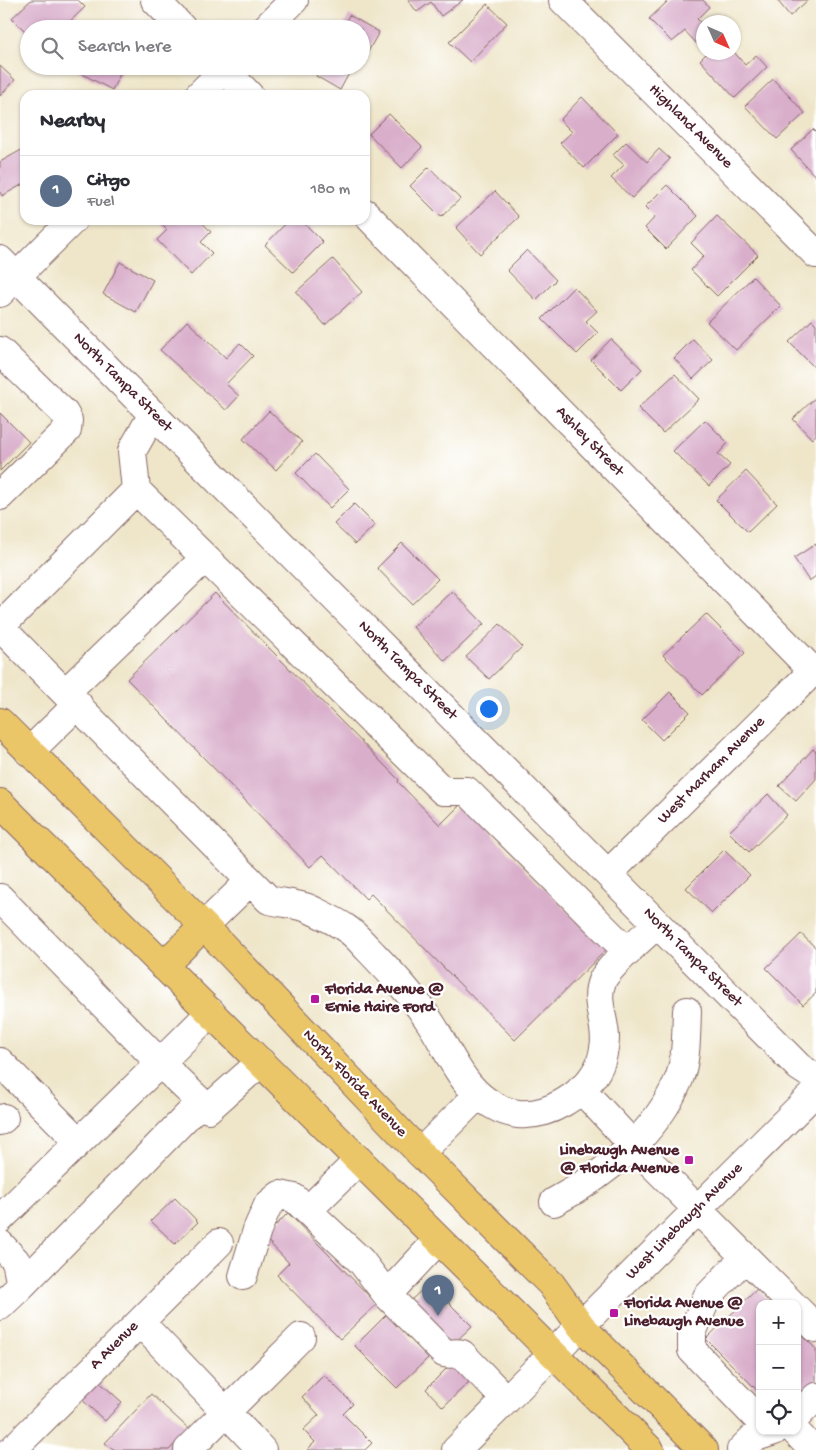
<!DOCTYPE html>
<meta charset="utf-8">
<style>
:root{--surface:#fff;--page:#f2f2f3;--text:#2b2b33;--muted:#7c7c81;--line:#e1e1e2;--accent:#ea580c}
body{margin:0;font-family:"Gochi Hand",sans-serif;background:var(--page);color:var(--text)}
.controls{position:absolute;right:15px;bottom:15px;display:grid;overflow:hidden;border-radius:10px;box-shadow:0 1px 4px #0004}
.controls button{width:45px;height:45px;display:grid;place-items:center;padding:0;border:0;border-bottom:1px solid var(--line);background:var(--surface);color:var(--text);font:25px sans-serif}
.compass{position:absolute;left:696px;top:15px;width:45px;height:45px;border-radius:50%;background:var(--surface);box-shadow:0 1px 4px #0004;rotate:135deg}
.you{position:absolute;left:488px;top:708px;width:18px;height:18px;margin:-12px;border:4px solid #fff;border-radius:50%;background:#1a73e8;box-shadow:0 0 0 8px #1a73e833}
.badge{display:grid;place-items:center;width:32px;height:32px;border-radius:50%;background:var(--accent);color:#fff;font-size:16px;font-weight:700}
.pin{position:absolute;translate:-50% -41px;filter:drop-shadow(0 1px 2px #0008)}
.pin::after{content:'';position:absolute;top:26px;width:18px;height:15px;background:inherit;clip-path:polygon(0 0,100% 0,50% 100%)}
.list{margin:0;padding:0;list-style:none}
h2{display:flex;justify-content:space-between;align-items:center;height:65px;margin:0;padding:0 20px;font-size:21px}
h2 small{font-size:16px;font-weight:400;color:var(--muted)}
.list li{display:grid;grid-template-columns:32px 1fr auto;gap:15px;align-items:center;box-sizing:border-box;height:70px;padding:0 20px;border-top:1px solid var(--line)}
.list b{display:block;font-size:19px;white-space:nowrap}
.list p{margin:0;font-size:16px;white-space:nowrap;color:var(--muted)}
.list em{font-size:16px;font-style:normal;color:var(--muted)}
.icon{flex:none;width:28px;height:28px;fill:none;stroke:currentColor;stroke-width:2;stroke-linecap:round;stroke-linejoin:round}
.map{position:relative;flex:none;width:816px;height:1450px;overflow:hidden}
.search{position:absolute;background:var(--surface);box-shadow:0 1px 4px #0004;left:20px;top:20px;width:350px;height:55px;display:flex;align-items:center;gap:12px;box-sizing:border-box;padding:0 18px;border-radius:28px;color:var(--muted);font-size:19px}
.panel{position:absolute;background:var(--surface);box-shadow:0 1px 4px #0004;left:20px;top:90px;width:350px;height:135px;border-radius:15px}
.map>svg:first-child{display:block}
.building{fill:#d9aecb}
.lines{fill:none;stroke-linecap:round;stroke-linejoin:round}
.minor-casing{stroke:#846563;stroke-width:30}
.major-casing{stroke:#846563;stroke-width:30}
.minor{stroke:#fff;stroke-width:28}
.major{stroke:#ebc669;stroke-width:28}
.poi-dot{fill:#b5179e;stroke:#fff;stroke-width:2}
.labels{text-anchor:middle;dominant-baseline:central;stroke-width:4.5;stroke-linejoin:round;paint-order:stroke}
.street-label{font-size:16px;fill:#4a1f2b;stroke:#fff}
.poi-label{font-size:16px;font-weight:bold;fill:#4a1f2b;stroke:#fff;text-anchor:start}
</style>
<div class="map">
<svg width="816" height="1450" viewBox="0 0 816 1450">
<rect width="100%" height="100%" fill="#fff"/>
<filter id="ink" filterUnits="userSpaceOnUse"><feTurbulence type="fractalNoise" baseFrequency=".02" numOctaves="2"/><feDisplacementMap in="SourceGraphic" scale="10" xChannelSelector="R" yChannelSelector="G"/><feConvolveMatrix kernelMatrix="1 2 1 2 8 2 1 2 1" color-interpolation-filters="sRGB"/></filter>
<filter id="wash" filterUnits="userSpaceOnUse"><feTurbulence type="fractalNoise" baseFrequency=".0096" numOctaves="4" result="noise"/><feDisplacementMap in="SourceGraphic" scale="20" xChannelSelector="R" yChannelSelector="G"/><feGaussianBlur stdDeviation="1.12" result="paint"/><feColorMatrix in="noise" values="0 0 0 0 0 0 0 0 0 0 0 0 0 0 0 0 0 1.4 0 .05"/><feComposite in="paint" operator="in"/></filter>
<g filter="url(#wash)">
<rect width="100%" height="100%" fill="#efe6ca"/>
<g id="blocks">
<path class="building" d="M31,0H78L85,7L62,29H29V35L12,18Z
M408,0H463L441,16L431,2L417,12Z
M669,0H703L709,7L697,19L704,25V35L696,43L685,31L672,42L649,19Z
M777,0H808L790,16Z
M487,4L507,23L470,62L449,42Z
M349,15L379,32L365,57L361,55V29H342Z
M708,52H734L745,65L756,55L767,67L735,98L700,60Z
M0,66L15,80L0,96Z
M79,66H124L112,90L77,71Z
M321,66H353L340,90L316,76Z
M773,79L805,113L777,139L745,106Z
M582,97L618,134L584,168L560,143L572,132L560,120Z
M389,114L422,147L402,168L369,134Z
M813,129L816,132V177L791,150Z
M626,142L647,162L659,149L670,159L632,198L611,178L624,165L613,155Z
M25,148V183L2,196L0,192V162Z
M429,167L460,199L441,217L410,186Z
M667,185L698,216L666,249L645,228L655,217L645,207Z
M495,191L519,217L480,254L456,228Z
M717,216L758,255L717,296L691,270L704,256L691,243Z
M157,220H200L211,232L201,242L212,253L191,275L157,240L167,230Z
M289,220H301L323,242L293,272L265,245Z
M527,250L556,280L536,300L507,270Z
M333,259L362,292L325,325L296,292Z
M120,262L153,280L136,312L103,294Z
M753,277L781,306L736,350L707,322Z
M574,287L597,311L586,321L598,333L577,354L542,319Z
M812,320L816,324V369L789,342Z
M187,321L226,358L240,343L253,356L226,384L239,396L226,410L160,350Z
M611,339L642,369L621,390L591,360Z
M693,339L713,360L693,379L674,358Z
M675,374L699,399L663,433L638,408Z
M816,397V435L812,439L793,419Z
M269,411L302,442L276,470L243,439Z
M0,413L29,442L0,471Z
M705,420L728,443L718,454L730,465L709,486L673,451Z
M315,454L349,489L330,508L296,473Z
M746,471L777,504L748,532L716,500Z
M354,504L375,525L355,544L334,524Z
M402,543L438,579L412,604L377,568Z
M816,544V576L809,581L794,558Z
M452,591L484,624L445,661L413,627Z
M215,593L399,780L398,782L440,825L461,804L576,920L584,913L613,943L515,1040L371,894L366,899L323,855L310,867L127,679Z
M706,614L745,653L702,695L663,655Z
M500,624L522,647L489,679L466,657Z
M670,692L690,712L662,740L642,720Z
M813,749L816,752V779L796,801L779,786Z
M768,794L787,815L749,852L729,832Z
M724,850L750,875L712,913L686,888Z
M801,934L816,948V993L803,1005L766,968Z
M175,1198L198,1222L175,1244L151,1221Z
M288,1213L377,1304L340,1339L277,1275L289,1263L264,1237Z
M429,1283L472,1326L448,1349L405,1306Z
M757,1289L772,1304H760V1393L706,1339Z
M387,1314L429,1357L397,1388L355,1346Z
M797,1330L816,1349V1384L797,1402Z
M453,1362L471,1380L443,1407L426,1389Z
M324,1375L353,1404L343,1414L372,1443L365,1450H307L315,1442L303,1430L319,1415L302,1397Z
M95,1378L122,1402L105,1421L79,1397Z
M151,1394L189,1429L169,1450H113L105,1443Z"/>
</g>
</g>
<g filter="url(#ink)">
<use href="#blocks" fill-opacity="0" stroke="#846563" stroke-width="1"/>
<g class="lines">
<g class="minor-casing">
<path id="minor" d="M155,0L183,29
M563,0L816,254
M265,29L294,0
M221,66L249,95
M199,95L228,66
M365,213L813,671
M0,260L799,1067L816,1078
M0,293L73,220
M0,351L64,413L68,420L67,430L0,496
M136,490L132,451L153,414
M66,692L205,558
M29,752L78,704
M608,874L816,668
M0,898L160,1063L0,1219
M204,926L250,881
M628,952L467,791H443L136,490L0,627L269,900C282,903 298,904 310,909C322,915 336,921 347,929C355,934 362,943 369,950C390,972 411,993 428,1019C443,1040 453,1067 470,1086C482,1100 500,1112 518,1114C548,1117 583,1095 597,1070C601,1063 603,1055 604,1048C609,1026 593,1003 602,981C608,967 644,936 657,924
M211,1012L160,1063L208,1109L261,1062
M0,1062L79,1142
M581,1089L634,1146L792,1304
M0,1121L4,1118
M420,1153L478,1095
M554,1202C605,1175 656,1134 679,1079C687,1058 686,1033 687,1011
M308,1210L359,1160
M0,1244L16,1261L21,1286L0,1306
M745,1257L707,1297L692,1333V1350L760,1421
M243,1276L257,1230L268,1205L280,1195L294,1198L361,1261L387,1295L444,1353C450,1355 456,1352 462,1354L506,1400
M21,1286L201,1102
M387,1295L438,1240
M797,1309L816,1328
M140,1322L262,1450
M797,1416L816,1397
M795,1431L813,1450
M12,1450L219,1243
M188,1450L301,1337
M456,1450L816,1091
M741,1450L753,1438L774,1431"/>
</g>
<g class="major-casing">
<path id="major" d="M0,722L204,926L420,1153L551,1284L581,1326L704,1450
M0,803L650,1450
M163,966L204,926"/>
</g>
<use href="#minor" class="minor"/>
<use href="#major" class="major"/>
</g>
</g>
<g class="poi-dot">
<rect x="310" y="994" width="10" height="10" rx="2.5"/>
<rect x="684" y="1155" width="10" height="10" rx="2.5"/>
<rect x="609" y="1308" width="10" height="10" rx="2.5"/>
</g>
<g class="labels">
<g class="street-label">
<text transform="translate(690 127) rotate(45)">Highland Avenue</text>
<text transform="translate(122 383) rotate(45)">North Tampa Street</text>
<text transform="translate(589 442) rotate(46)">Ashley Street</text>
<text transform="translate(407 671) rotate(45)">North Tampa Street</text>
<text transform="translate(712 771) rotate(-45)">West Marham Avenue</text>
<text transform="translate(692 958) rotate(45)">North Tampa Street</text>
<text transform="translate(354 1084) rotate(46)">North Florida Avenue</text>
<text transform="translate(685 1222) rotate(-45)">West Linebaugh Avenue</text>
<text transform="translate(115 1346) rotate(-45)">A Avenue</text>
</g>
<g class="poi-label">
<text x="325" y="990">Florida Avenue @<tspan x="325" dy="18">Ernie Haire Ford</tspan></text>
<text x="679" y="1151" text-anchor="end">Linebaugh Avenue<tspan x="679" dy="18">@ Florida Avenue</tspan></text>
<text x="624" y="1304">Florida Avenue @<tspan x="624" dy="18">Linebaugh Avenue</tspan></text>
</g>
</g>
</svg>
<div class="controls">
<button>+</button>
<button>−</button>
<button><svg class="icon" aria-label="locate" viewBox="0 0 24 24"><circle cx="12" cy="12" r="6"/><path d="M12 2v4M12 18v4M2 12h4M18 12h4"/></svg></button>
</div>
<svg class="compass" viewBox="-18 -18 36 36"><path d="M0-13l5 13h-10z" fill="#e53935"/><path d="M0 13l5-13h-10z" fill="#7c7c81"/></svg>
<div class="you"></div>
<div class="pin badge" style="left:438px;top:1316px;background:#5c6f8a">1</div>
<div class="search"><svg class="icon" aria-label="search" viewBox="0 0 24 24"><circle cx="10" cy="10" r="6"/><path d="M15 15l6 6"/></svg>Search here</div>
<section class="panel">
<h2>Nearby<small></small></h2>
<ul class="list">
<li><span class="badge" style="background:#5c6f8a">1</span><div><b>Citgo</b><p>Fuel</p></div><em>180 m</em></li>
</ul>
</section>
</div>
